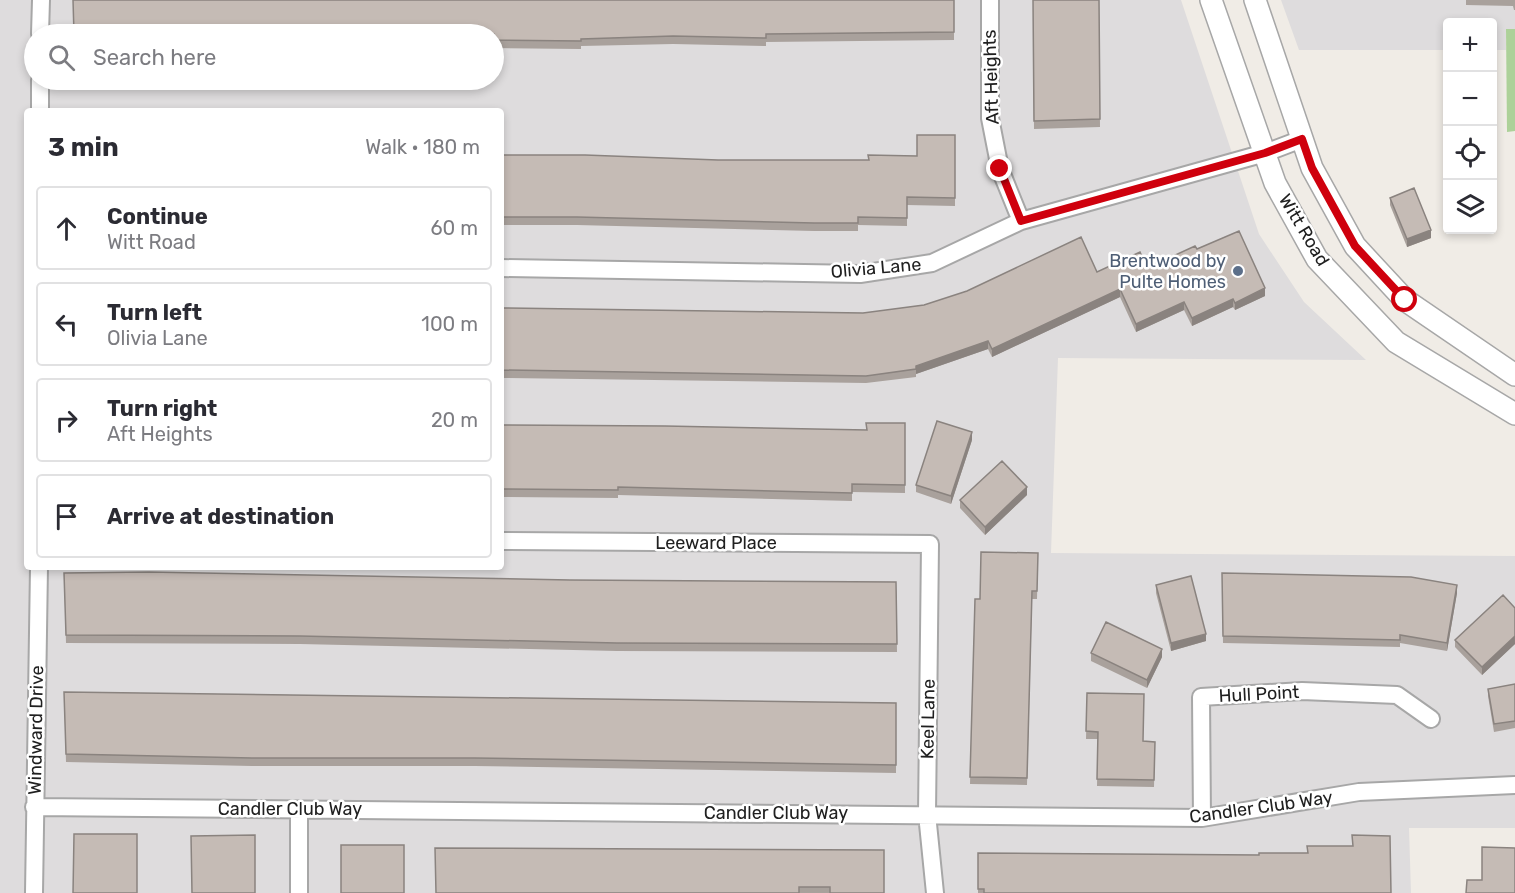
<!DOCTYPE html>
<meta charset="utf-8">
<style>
:root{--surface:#fff;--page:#f7f7f7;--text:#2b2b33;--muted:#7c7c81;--line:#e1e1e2}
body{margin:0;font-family:Rubik,sans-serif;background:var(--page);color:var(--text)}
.controls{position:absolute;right:18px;top:18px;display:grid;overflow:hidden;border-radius:6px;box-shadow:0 3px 9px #0003}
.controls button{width:54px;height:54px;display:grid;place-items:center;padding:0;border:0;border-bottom:2px solid var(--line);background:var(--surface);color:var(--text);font:30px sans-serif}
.stop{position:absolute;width:18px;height:18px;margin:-14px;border:4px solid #cf000d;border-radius:50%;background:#fff}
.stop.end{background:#cf000d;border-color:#fff;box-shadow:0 2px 6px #0008}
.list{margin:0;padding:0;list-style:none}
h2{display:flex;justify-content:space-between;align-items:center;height:78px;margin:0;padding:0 24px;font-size:26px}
h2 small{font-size:20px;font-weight:400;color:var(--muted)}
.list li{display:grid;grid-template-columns:39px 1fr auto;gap:18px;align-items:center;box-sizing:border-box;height:84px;margin:0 12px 12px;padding:0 12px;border:2px solid var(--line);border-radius:6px}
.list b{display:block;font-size:22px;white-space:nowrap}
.list p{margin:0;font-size:20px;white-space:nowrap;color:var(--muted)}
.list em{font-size:20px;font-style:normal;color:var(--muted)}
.icon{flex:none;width:33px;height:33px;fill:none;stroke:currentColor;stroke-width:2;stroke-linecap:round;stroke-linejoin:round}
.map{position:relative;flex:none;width:1515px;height:893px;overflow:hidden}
.search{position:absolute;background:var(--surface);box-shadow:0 3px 9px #0003;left:24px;top:24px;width:480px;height:66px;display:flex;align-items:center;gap:15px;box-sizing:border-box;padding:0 21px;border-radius:33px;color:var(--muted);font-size:22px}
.panel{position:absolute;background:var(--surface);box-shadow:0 3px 9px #0003;left:24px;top:108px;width:480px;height:462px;border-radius:6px}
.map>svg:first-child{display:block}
.residential{fill:#dedcdd;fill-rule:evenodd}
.forest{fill:#add199}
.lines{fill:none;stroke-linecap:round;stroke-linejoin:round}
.minor-casing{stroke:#a7a7a7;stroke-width:20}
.tertiary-casing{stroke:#a7a7a7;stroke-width:24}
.minor{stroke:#fff;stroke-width:16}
.tertiary{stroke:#fff;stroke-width:21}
.wall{fill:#a9a19c}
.shaded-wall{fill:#8a837f}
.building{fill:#c5bbb5;stroke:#8a837f;stroke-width:1.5}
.route{stroke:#cf000d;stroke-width:8}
.service-dot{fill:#5c6f8a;stroke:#fff;stroke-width:2}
.labels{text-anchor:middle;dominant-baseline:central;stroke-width:5;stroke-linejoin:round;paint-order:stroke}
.street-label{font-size:18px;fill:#202020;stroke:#fff}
.service-label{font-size:18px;fill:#4e5e75;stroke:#fff;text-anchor:end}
</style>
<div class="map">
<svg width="1515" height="893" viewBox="0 0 1515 893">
<rect width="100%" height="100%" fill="#f0ece6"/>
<path class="residential" d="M0,0H1181L1259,234L1304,302L1366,360L1058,358L1051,553L1515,556V828H1409L1411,893H0ZM34,34H494V80H34ZM27,111H501V567H27Z
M1281,0H1515V29L1506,30V50H1493L1492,22H1448L1447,50H1299Z"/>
<path class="forest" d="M1506,29H1515V131L1507,132Z"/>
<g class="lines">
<g class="minor-casing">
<path id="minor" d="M990,0V118L1000,169L1021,221
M40,34L41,0
M40,111V80
M501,268L860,274L932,263L1021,221L1265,153L1302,139
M501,541L930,544L927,814L935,893
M34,807L1202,818L1359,792L1515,785
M1202,818L1201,697L1302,691L1397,695L1431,719
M34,893L39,567
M299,893V810"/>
</g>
<g class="tertiary-casing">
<path id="tertiary" d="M1211,0L1275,183L1317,259L1396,342L1515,414
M1255,0L1312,168L1355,246L1405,300L1515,375"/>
</g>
<use href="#minor" class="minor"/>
<use href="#tertiary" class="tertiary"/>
</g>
<path class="wall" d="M954,0V40L766,42V46L673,44L581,46V49L494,48V34Z
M1033,0H1099L1100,127L1034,129Z
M1466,0H1515V10H1514L1513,6L1466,5Z
M955,135V206L907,205V226L858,225V231H814L577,225H501V155L718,160H869L917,156Z
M1390,198L1431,238L1407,247L1390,205Z
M1197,249L1265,296L1235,310L1233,307L1192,326L1184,310L1136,332L1120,297L992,357L988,349L916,374V377L866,383L501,378V308L863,313L924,305L1097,272L1147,268Z
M905,423V493L852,492V501L618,495V498L501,497V425L866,430Z
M972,440L951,504L916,492V485Z
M1027,495L985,535L960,508V500Z
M1038,553L1037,599H1032L1027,785L970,784L975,599H980Z
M64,573L570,580L896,582L897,652L617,651L300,644L66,643Z
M1222,573L1457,593L1447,651L1400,643V647L1223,643Z
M1156,585L1206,641L1171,651L1156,593Z
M1515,608V644L1482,675L1455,647V640Z
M1091,653L1162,657L1147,688L1091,661Z
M1515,684V728L1494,732L1488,696V689Z
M64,692L896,703V773L475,766H252L66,762Z
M1087,693L1143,741L1155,742L1154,787L1097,786L1098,739H1086Z
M884,850V893H436Z
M978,853L1391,893H978Z"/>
<path class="shaded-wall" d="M1431,230V238L1407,247V239Z
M1265,288V296L1235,310V303Z
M1120,289V297L992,357V349Z
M1233,299V307L1192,326V318Z
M1184,302V310L1136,332V324Z
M988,341V349L916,374V366Z
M972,432V440L951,504V496Z
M1027,487V495L985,535V527Z
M1457,585V593L1447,651V643Z
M1206,634V641L1171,651V643Z
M1515,636V644L1482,675V667Z
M1162,649V657L1147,688V680Z"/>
<path class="building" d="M73,0H954V32L766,34V38L673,36L581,39V41L494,40V34H74Z
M1033,0H1099L1100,119L1034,121Z
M917,135H955V198L907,197V218L858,217V223H814L577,217H501V155H585L718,160H869L868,155L917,156Z
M1414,188L1431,230L1407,239L1390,198Z
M1239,231L1265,288L1235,303L1233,299L1192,318L1184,302L1136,324L1120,289L992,349L988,341L916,366V369L866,376L501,370V308L863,313L924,305L967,291L1081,237L1097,272L1140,252L1147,268L1195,246L1197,249Z
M937,421L972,432L951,496L916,485Z
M866,423H905V485L852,484V493L618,487V490L501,489V425L665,426L867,430Z
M1002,461L1027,487L985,527L960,500Z
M981,552L1038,553L1037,591H1032L1027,778L970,777L975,599H980Z
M149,572L570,580L896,582L897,644L617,643L300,636L66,635L64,573Z
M1222,573L1411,577L1457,585L1447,643L1400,635V640L1223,636Z
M1191,576L1206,634L1171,643L1156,585Z
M1503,595L1515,608V636L1482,667L1455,640Z
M1106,622L1162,649L1147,680L1091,653Z
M1515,684V721L1494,724L1488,689Z
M64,692L896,703V765L475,758H252L66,754Z
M1087,693L1144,694L1143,741L1155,742L1154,780L1097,779L1098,732L1086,731Z
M74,834H137V893H73Z
M255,835V893H192L191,836Z
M1352,835L1390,836L1391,893H984V889H978V853L1259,855V853H1308L1307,846H1353Z
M341,845H404V893H341Z
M1482,847L1515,848V893H1466L1467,880H1482Z
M435,848L884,850V893H830V887H799V893H436Z"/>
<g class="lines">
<path class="route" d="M1000,169L1021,221L1265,153L1302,139L1312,168L1355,246L1405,300"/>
</g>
<circle class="service-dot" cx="1238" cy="271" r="6"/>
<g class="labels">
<g class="street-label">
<text transform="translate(991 77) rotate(-92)">Aft Heights</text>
<text transform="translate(1304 230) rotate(59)">Witt Road</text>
<text transform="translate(876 268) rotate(-5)">Olivia Lane</text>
<text x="716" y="543">Leeward Place</text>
<text transform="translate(1259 694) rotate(-3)">Hull Point</text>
<text transform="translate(928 719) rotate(-89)">Keel Lane</text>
<text transform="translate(36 730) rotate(-89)">Windward Drive</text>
<text transform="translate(1261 807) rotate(-8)">Candler Club Way</text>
<text x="290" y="809">Candler Club Way</text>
<text x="776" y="813">Candler Club Way</text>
</g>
<g class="service-label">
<text x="1226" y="261">Brentwood by<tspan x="1226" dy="21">Pulte Homes</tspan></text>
</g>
</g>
</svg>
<div class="controls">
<button>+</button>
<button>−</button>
<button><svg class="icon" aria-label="locate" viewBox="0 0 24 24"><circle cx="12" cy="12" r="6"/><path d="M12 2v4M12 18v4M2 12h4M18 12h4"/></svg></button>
<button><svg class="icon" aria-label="layers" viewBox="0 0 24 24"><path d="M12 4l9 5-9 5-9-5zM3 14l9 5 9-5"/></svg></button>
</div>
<div class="stop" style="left:1405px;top:300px"></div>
<div class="stop end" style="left:1000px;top:169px"></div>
<div class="search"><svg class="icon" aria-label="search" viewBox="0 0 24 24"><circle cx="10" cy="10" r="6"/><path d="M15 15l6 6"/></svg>Search here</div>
<section class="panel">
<h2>3 min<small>Walk · 180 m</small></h2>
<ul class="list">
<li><svg class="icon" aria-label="ahead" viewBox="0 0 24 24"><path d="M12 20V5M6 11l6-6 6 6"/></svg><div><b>Continue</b><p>Witt Road</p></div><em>60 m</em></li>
<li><svg class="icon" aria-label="left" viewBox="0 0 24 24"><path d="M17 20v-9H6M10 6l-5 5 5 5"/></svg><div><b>Turn left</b><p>Olivia Lane</p></div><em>100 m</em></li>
<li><svg class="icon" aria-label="right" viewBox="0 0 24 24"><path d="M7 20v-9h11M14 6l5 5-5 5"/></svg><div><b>Turn right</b><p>Aft Heights</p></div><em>20 m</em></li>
<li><svg class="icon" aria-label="arrive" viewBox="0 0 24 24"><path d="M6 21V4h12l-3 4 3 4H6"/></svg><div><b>Arrive at destination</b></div></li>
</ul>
</section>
</div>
